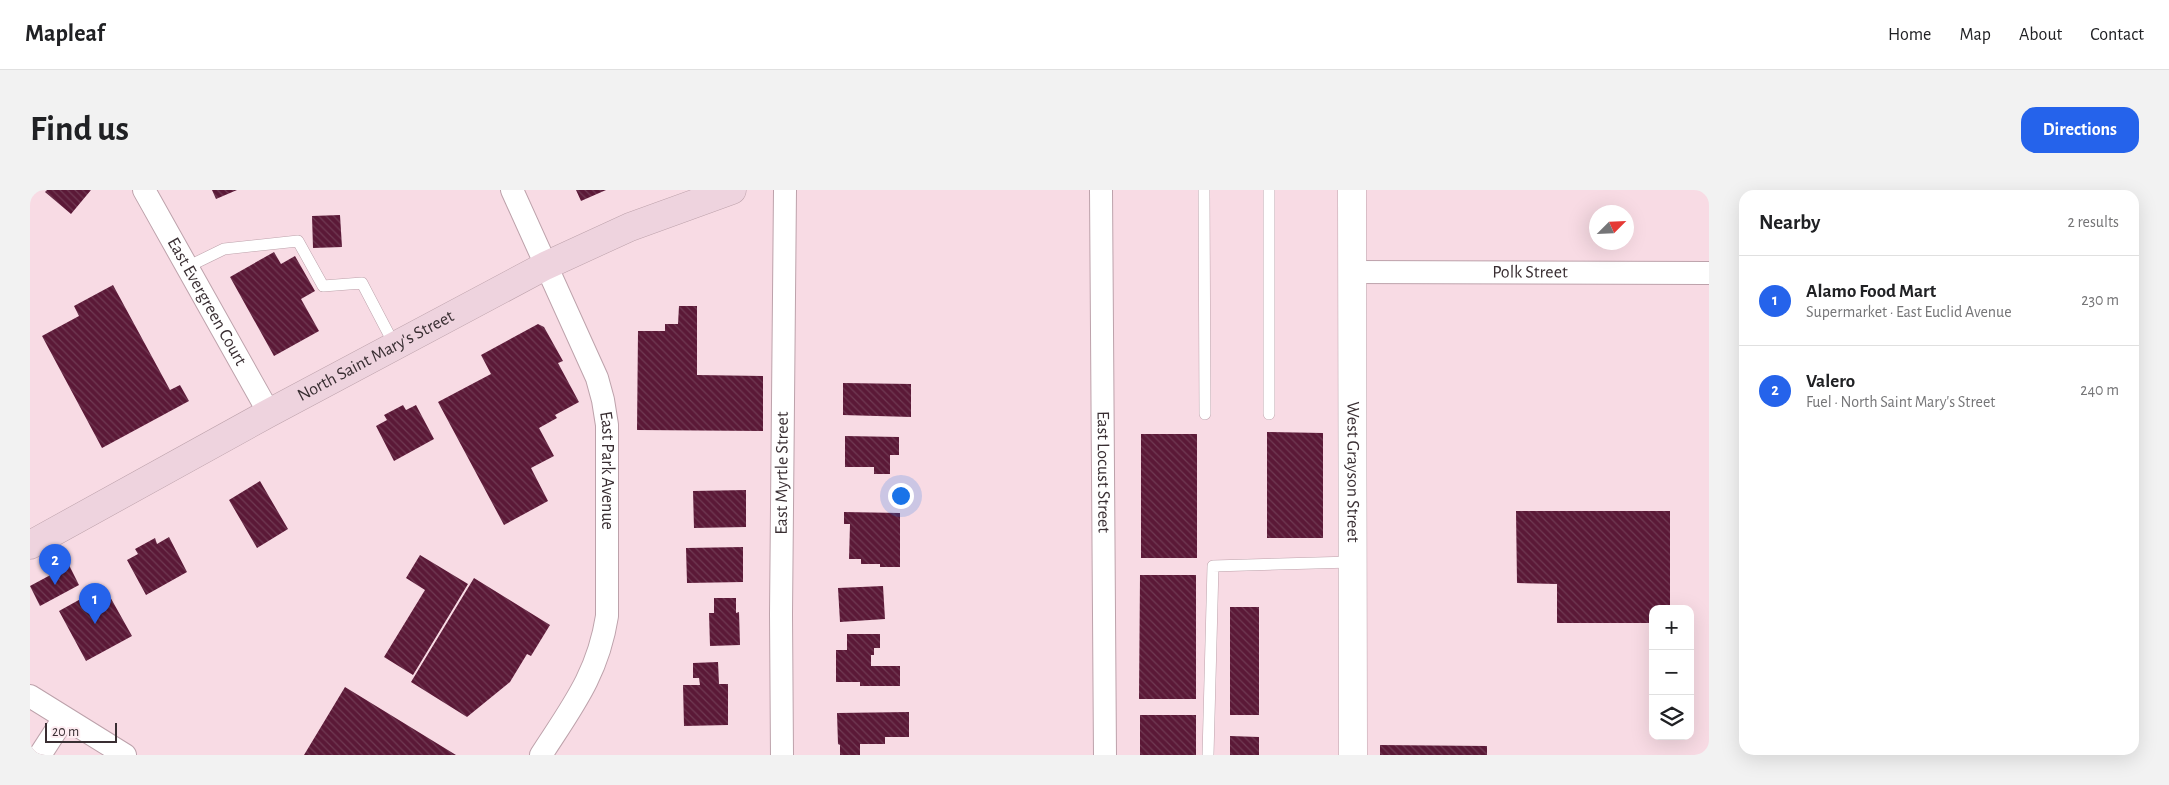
<!DOCTYPE html>
<meta charset="utf-8">
<style>
:root{--surface:#fff;--page:#f2f2f2;--text:#202124;--muted:#757577;--line:#e0e0e0;--accent:#2563eb}
body{margin:0;font-family:"Alegreya Sans",sans-serif;background:var(--page);color:var(--text)}
.controls{position:absolute;right:15px;bottom:15px;display:grid;overflow:hidden;border-radius:10px;box-shadow:0 5px 20px #0002}
.controls button{width:45px;height:45px;display:grid;place-items:center;padding:0;border:0;border-bottom:1px solid var(--line);background:var(--surface);color:var(--text);font:25px sans-serif}
.compass{position:absolute;left:1559px;top:15px;width:45px;height:45px;border-radius:50%;background:var(--surface);box-shadow:0 5px 20px #0002;rotate:66deg}
.scale{position:absolute;left:15px;bottom:12px;width:72px;box-sizing:border-box;padding-left:5px;border:2px solid #392e32;border-top:0;font-size:14px;line-height:18px;white-space:nowrap;color:#392e32;-webkit-text-stroke:4px #fdecf1;paint-order:stroke}
.you{position:absolute;left:870px;top:305px;width:18px;height:18px;margin:-12px;border:4px solid #fff;border-radius:50%;background:#1a73e8;box-shadow:0 0 0 8px #1a73e833}
.badge{display:grid;place-items:center;width:32px;height:32px;border-radius:50%;background:var(--accent);color:#fff;font-size:16px;font-weight:700}
.pin{position:absolute;translate:-50% -41px;filter:drop-shadow(0 1px 2px #0008)}
.pin::after{content:'';position:absolute;top:26px;width:18px;height:15px;background:inherit;clip-path:polygon(0 0,100% 0,50% 100%)}
.list{margin:0;padding:0;list-style:none}
h2{display:flex;justify-content:space-between;align-items:center;height:65px;margin:0;padding:0 20px;font-size:21px}
h2 small{font-size:16px;font-weight:400;color:var(--muted)}
.list li{display:grid;grid-template-columns:32px 1fr auto;gap:15px;align-items:center;box-sizing:border-box;height:90px;padding:0 20px;border-top:1px solid var(--line)}
.list b{display:block;font-size:19px;white-space:nowrap}
.list p{margin:0;font-size:16px;white-space:nowrap;color:var(--muted)}
.list em{font-size:16px;font-style:normal;color:var(--muted)}
.icon{flex:none;width:28px;height:28px;fill:none;stroke:currentColor;stroke-width:2;stroke-linecap:round;stroke-linejoin:round}
.map{position:relative;flex:none;width:1679px;height:565px;overflow:hidden;border-radius:15px}
header{display:flex;align-items:center;gap:30px;box-sizing:border-box;height:70px;padding:0 25px;background:var(--surface);border-bottom:1px solid var(--line)}
header strong{font-size:24px}
nav{display:flex;gap:28px;margin-inline-start:auto;font-size:18px}
.intro{display:flex;align-items:center;justify-content:space-between;box-sizing:border-box;height:120px;padding:0 30px}
h1{margin:0;font-size:35px}
.button{padding:12px 22px;border-radius:15px;background:var(--accent);color:#fff;font-size:18px;font-weight:700}
main{display:flex;gap:30px;padding:0 30px}
aside{flex:1;background:var(--surface);border-radius:15px;box-shadow:0 5px 20px #0002}
.map>svg:first-child{display:block}
.building{fill:url(#building-back-hatch)}
.lines{fill:none;stroke-linecap:round;stroke-linejoin:round}
.service-casing{stroke:#bda2ab;stroke-width:12}
.minor-casing{stroke:#bda2ab;stroke-width:24}
.tertiary-casing{stroke:#bda2ab;stroke-width:29}
.secondary-casing{stroke:#bda2ab;stroke-width:29}
.service{stroke:#fff;stroke-width:11}
.minor{stroke:#fff;stroke-width:22}
.tertiary{stroke:#fff;stroke-width:28}
.secondary{stroke:#eed3de;stroke-width:28}
.labels{text-anchor:middle;dominant-baseline:central;stroke-width:5;stroke-linejoin:round;paint-order:stroke}
.street-label{font-size:18px;fill:#392e32;stroke:#fdecf1}
</style>
<header>
<strong>Mapleaf</strong>
<nav><a>Home</a><a>Map</a><a>About</a><a>Contact</a></nav>
</header>
<div class="intro"><h1>Find us</h1><a class="button">Directions</a></div>
<main>
<div class="map">
<svg width="1679" height="565" viewBox="0 0 1679 565">
<defs>
<pattern id="building-back-hatch" width="6" height="6" patternUnits="userSpaceOnUse" patternTransform="scale(1.25)"><rect width="6" height="6" fill="#5b1937"/><path d="M-1 5l2 2M0 0l6 6M5-1l2 2" fill="none" stroke="#703a53"/></pattern>
</defs>
<rect width="100%" height="100%" fill="#f8dbe4"/>
<path class="building" d="M17,0H61L41,24L15,2Z
M182,0H207L186,9Z
M546,0H576L551,11Z
M310,25L312,57L283,58L282,26Z
M244,62L251,74L265,66L285,101L271,109L289,141L244,166L200,87Z
M83,95L140,200L150,195L159,211L72,258L12,146L49,126L44,116Z
M649,116H667V185L733,186V241L607,240L608,141H635V134H648Z
M508,134L514,137L533,171L528,173L549,212L525,225L527,228L509,238L524,266L501,278L518,311L474,335L408,212L461,184L451,165Z
M813,193L881,194V227L813,225Z
M373,215L376,220L386,215L404,249L364,271L346,236L357,230L354,225Z
M1237,242L1293,243V348H1237Z
M1111,244H1167V368H1111Z
M815,246L869,247V265H860V284H844V277H815Z
M230,291L258,339L227,358L199,310Z
M716,300V337L664,338L663,301Z
M1486,321H1640V419H1623V433H1527V394L1487,393Z
M814,322L870,323V377H850V374H831V369H819L820,334H814Z
M139,347L157,382L116,405L97,370L108,364L105,359L125,348L127,354Z
M713,357V392L657,393L656,358Z
M390,365L438,394L383,485L354,467L395,400L376,388Z
M39,375L49,395L10,416L0,396Z
M1110,385H1166V509H1109Z
M444,388L520,435L501,466L497,464L480,492L437,527L381,492Z
M74,396L102,446L56,471L29,421Z
M853,396L855,429L810,432L808,398Z
M684,408H706V423L709,422L710,455L680,456L679,423H684Z
M1200,417H1229V525H1200Z
M817,444H850V458H844V465H841V476H870V496H830V492H806V460H817Z
M688,472L689,494H698V535L654,536L653,495H670L669,488H663V473Z
M315,497L426,565H274Z
M879,522V547H855V554H830V565H810V555L808,554L807,523Z
M1110,525H1166V565H1110Z
M1200,546L1229,547V565H1200Z
M1350,555L1457,556V565H1350Z"/>
<g class="lines">
<g class="service-casing">
<path id="service" d="M1174,0L1175,224
M157,77L194,59L268,51L293,96L332,93L365,156
M1239,224V0
M1178,565L1183,376L1322,372"/>
</g>
<g class="minor-casing">
<g id="minor">
<path id="s1" d="M114,0L239,223"/>
<path id="s2" d="M482,0L567,188L573,210L577,235V426C568,484 542,517 511,565"/>
<path id="s3" d="M1071,0L1075,565"/>
<path id="s4" d="M1321,82L1679,83"/>
<path d="M0,506L95,565"/>
<path d="M10,565L34,528"/>
<path id="s5" d="M752,565L751,424L755,0"/>
</g>
</g>
<g class="tertiary-casing">
<g id="tertiary">
<path id="s6" d="M1322,0L1323,565"/>
</g>
</g>
<g class="secondary-casing">
<g id="secondary">
<path id="s7" d="M0,355L239,223L515,76L600,37L702,0"/>
</g>
</g>
<use href="#service" class="service"/>
<use href="#minor" class="minor"/>
<use href="#tertiary" class="tertiary"/>
<use href="#secondary" class="secondary"/>
</g>
<g class="labels">
<g class="street-label">
<text stroke="none"><textPath href="#s4" startOffset="179">Polk Street</textPath></text>
<text stroke="none"><textPath href="#s1" startOffset="128">East Evergreen Court</textPath></text>
<text stroke="none"><textPath href="#s7" startOffset="394">North Saint Mary's Street</textPath></text>
<text stroke="none"><textPath href="#s2" startOffset="300">East Park Avenue</textPath></text>
<text stroke="none"><textPath href="#s5" startOffset="282">East Myrtle Street</textPath></text>
<text stroke="none"><textPath href="#s3" startOffset="282">East Locust Street</textPath></text>
<text stroke="none"><textPath href="#s6" startOffset="282">West Grayson Street</textPath></text>
</g>
</g>
</svg>
<div class="controls">
<button>+</button>
<button>−</button>
<button><svg class="icon" aria-label="layers" viewBox="0 0 24 24"><path d="M12 4l9 5-9 5-9-5zM3 14l9 5 9-5"/></svg></button>
</div>
<svg class="compass" viewBox="-18 -18 36 36"><path d="M0-13l5 13h-10z" fill="#e53935"/><path d="M0 13l5-13h-10z" fill="#757577"/></svg>
<div class="scale">20 m</div>
<div class="you"></div>
<div class="pin badge" style="left:65px;top:434px">1</div>
<div class="pin badge" style="left:25px;top:395px">2</div>
</div>
<aside>
<h2>Nearby<small>2 results</small></h2>
<ul class="list">
<li><span class="badge">1</span><div><b>Alamo Food Mart</b><p>Supermarket · East Euclid Avenue</p></div><em>230 m</em></li>
<li><span class="badge">2</span><div><b>Valero</b><p>Fuel · North Saint Mary's Street</p></div><em>240 m</em></li>
</ul>
</aside>
</main>
